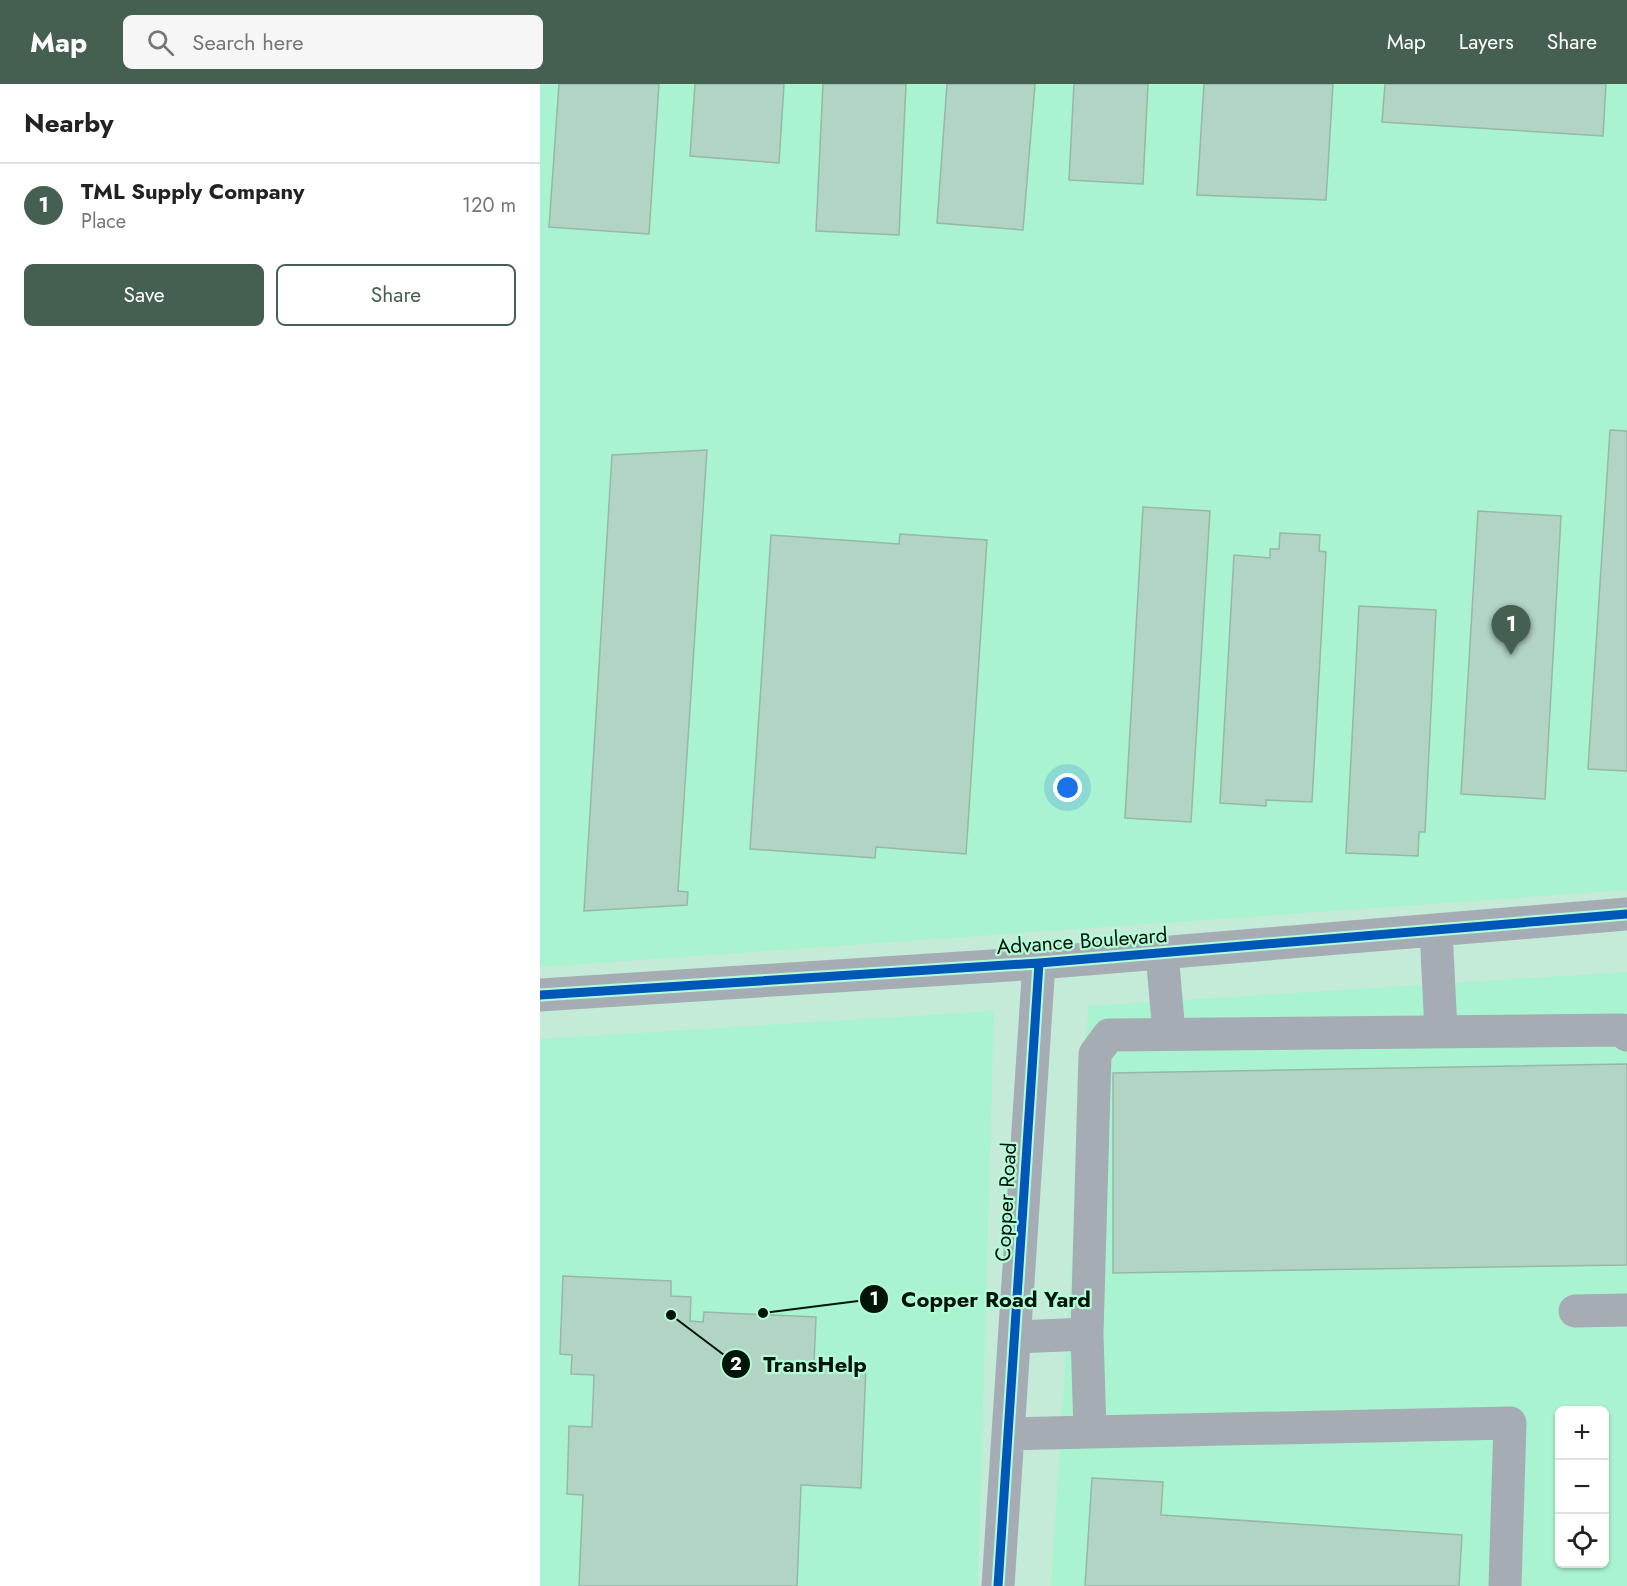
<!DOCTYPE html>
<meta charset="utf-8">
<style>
:root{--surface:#fff;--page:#f6f6f6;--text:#222;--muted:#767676;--line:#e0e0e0;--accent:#456051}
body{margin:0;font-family:Jost,sans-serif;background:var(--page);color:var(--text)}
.controls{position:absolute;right:18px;bottom:18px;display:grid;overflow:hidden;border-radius:9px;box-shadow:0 2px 4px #0004}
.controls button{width:54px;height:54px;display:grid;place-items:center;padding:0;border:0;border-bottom:2px solid var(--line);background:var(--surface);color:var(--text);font:30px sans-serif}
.you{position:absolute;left:528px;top:704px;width:21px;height:21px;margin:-15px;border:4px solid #fff;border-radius:50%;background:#1a73e8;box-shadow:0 0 0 9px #1a73e833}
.badge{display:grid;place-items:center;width:39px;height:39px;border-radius:50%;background:var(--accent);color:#fff;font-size:20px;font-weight:700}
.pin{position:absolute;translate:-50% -50px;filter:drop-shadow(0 2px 3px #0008)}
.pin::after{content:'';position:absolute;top:32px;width:21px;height:18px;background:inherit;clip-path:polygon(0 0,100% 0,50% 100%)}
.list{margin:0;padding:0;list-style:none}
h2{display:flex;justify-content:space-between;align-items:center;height:78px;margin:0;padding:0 24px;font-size:26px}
h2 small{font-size:20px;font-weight:400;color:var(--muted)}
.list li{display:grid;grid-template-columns:39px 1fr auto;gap:18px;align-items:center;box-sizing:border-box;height:84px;padding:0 24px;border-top:2px solid var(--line)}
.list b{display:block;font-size:22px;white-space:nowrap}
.list p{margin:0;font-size:20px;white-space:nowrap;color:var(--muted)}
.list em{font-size:20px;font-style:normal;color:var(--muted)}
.actions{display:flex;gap:12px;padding:18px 24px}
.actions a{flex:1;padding:14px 0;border:2px solid var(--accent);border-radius:9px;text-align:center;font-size:21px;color:var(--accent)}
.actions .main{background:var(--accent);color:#fff}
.icon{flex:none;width:33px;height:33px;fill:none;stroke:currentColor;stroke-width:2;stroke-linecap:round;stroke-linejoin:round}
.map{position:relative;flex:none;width:1087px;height:1502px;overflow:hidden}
header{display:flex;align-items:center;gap:36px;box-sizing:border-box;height:84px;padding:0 30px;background:var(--accent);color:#fff}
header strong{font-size:28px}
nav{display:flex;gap:33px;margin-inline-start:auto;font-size:21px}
.search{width:420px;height:54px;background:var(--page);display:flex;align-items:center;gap:15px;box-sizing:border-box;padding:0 21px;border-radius:9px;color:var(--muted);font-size:22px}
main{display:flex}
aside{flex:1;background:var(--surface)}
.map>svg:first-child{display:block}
.built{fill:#a9f3d0;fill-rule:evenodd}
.building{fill:#b1d4c4;stroke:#95b8a8;stroke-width:1.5}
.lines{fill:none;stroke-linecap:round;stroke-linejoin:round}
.minor{stroke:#a6acb3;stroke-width:33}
.cycleway-casing{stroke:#b4fbd8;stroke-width:13}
.cycleway{stroke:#0057b8;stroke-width:9}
.labels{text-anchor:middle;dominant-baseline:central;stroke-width:4.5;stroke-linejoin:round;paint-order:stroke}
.street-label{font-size:21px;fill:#001509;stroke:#b4fbd8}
.leader{fill:none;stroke:#001509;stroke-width:2}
.callout-dot{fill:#001509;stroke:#b4fbd8;stroke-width:2}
.mark-label{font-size:18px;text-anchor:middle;font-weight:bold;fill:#fff}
.callout-label{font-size:22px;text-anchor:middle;font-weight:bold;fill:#001509;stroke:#b4fbd8;stroke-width:4.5;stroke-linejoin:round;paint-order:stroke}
</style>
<header>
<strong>Map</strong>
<div class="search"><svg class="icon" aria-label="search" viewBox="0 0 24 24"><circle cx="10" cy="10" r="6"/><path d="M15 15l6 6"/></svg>Search here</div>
<nav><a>Map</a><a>Layers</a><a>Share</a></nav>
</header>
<main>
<aside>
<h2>Nearby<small></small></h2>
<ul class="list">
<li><span class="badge">1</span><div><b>TML Supply Company</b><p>Place</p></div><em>120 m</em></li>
</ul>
<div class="actions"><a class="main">Save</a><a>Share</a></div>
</aside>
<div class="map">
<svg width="1087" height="1502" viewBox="0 0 1087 1502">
<rect width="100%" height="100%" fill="#c4ebd8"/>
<path class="built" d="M0,0H1087V806L0,883Z
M1087,888V1502H511L548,922ZM1020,1326H1064V1480H1020Z
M454,927L438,1502H0V955Z"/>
<path class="building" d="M19,0H119L109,150L9,143Z
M155,0H244L239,79L150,72Z
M283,0H366L359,151L276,147Z
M407,0H495L483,146L397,139Z
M534,0H608L603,100L529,96Z
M664,0H793L786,116L657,111Z
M845,0H1066L1063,52L842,38Z
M1070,346L1087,347V687L1048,685Z
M167,366L138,807L148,808L147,821L44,827L72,371Z
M603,423L670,427L651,738L585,734Z
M938,427L1021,432L1005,715L921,710Z
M740,449L780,451L779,467L786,468L772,718L726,716V722L680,719L694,471L730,474V465H739Z
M360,450L447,456L426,770L336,763L335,774L210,765L231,451L359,460Z
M819,522L896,526L885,748H879L878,772L806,769Z
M1087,980V1181L573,1189V989Z
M23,1192L131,1197V1212L151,1213L150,1237L163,1238L164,1228L276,1233L274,1279L326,1282L321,1404L261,1401L257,1502H39L43,1411L27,1410L29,1342L52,1343L54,1291L31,1290L32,1271L20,1270Z
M552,1394L623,1398L621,1431L922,1451L919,1502H545Z"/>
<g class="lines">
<path class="minor" d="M896,846L901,947
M622,869L629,949
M0,911L499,879L1087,830
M1035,1227L1087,1226
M547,1250L555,970L569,951L1083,946L1087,951
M550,1348L970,1339L965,1502
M468,1350L550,1348L547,1250L475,1253
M458,1502L499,879"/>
<g class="cycleway-casing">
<path id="cycleway" d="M0,911L499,879L1087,830
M458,1502L499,879"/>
</g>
<use href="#cycleway" class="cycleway"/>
</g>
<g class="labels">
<g class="street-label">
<text transform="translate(542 857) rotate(-4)">Advance Boulevard</text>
<text transform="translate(466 1118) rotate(-87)">Copper Road</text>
</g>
</g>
<path class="leader" d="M223 1229L334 1215M131 1231L196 1280"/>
<g class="callout-dot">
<circle cx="223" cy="1229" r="6"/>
<circle cx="131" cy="1231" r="6"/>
<circle cx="334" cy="1215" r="15"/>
<circle cx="196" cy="1280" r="15"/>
</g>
<g class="mark-label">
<text x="334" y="1221">1</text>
<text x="196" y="1286">2</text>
</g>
<g class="callout-label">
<text x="456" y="1223">Copper Road Yard</text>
<text x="275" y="1288">TransHelp</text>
</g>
</svg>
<div class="controls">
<button>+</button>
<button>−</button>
<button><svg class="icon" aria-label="locate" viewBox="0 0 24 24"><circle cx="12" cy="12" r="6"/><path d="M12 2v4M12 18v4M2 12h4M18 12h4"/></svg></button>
</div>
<div class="you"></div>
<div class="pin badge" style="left:971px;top:571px">1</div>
</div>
</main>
